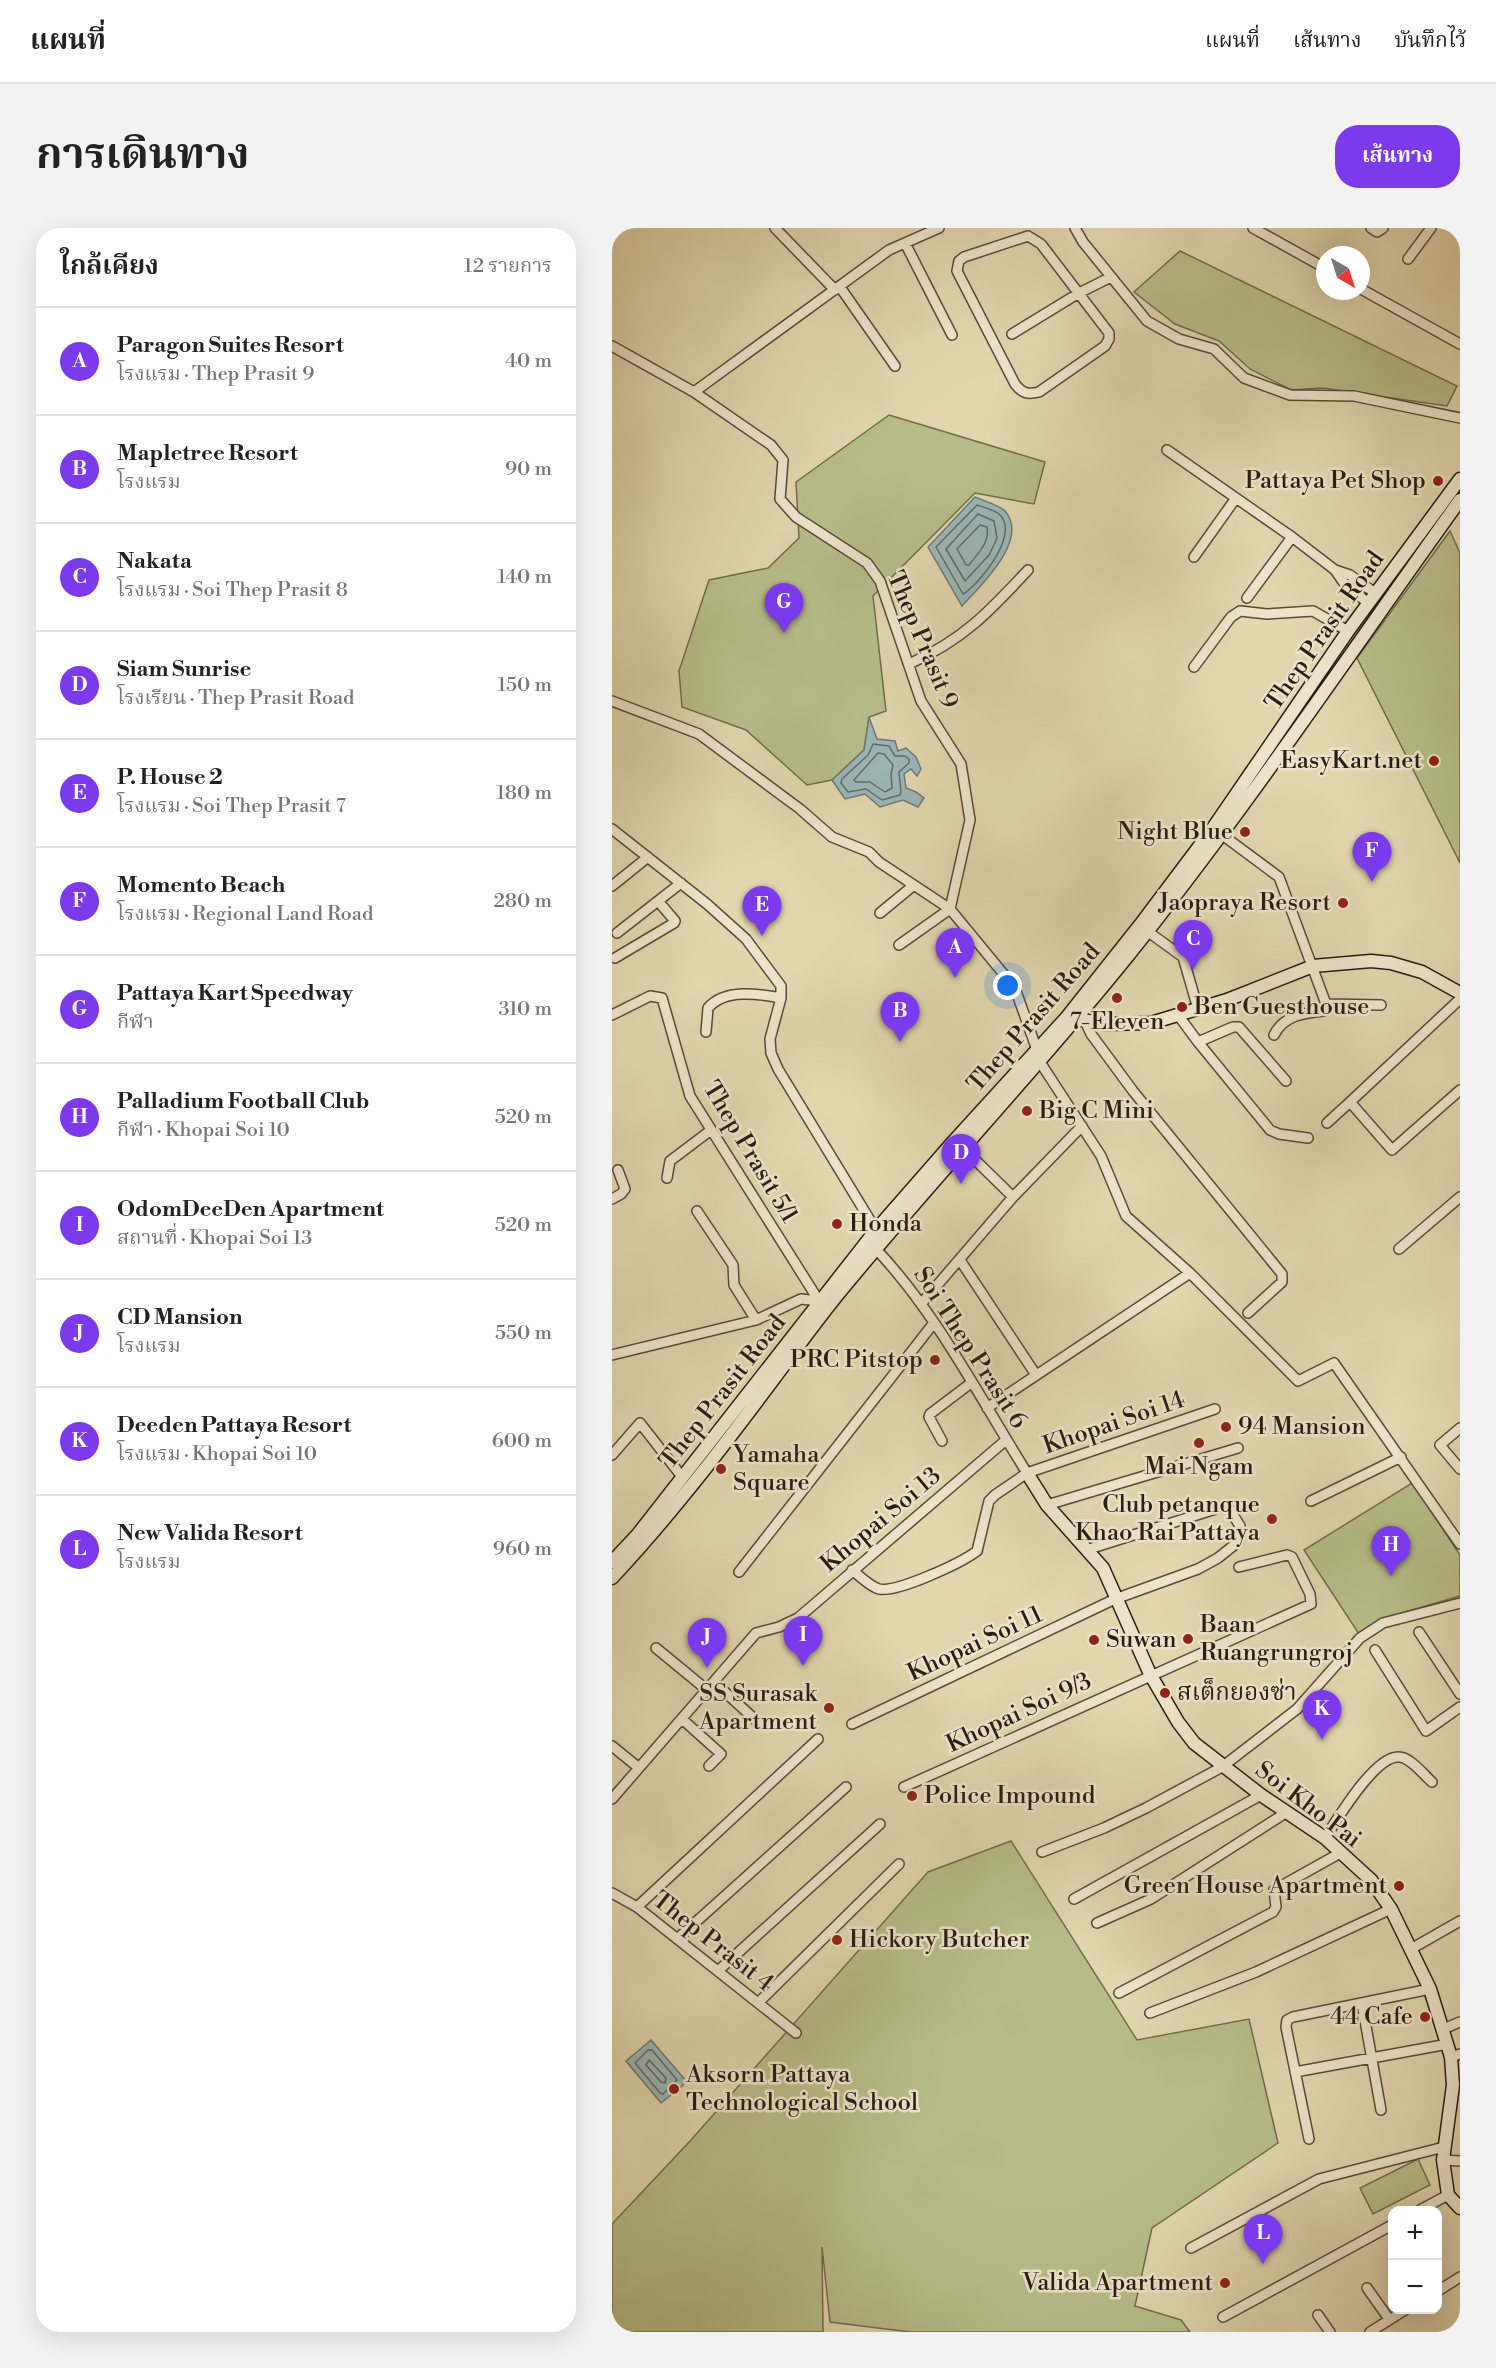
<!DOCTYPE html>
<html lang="th">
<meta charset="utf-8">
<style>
:root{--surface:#fff;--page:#f2f2f2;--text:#222;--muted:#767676;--line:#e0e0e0;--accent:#7c3aed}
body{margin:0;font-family:"Libre Bodoni","Noto Serif Thai",serif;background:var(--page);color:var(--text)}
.controls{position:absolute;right:18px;bottom:18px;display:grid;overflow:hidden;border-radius:12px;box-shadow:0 6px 24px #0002}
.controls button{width:54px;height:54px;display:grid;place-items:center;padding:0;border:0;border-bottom:2px solid var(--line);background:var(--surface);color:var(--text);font:30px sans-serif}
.compass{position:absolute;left:704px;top:18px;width:54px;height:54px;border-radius:50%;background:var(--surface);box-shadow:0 6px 24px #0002;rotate:141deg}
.you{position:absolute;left:396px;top:758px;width:21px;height:21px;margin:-15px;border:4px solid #fff;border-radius:50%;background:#1a73e8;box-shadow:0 0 0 9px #1a73e833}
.badge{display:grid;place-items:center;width:39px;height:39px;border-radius:50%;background:var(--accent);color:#fff;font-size:20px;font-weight:700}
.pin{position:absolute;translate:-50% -50px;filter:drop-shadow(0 2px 3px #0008)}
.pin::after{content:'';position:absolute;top:32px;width:21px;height:18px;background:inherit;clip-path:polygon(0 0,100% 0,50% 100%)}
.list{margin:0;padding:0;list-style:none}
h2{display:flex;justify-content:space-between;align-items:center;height:78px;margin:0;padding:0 24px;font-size:26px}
h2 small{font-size:20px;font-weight:400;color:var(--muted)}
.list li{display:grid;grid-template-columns:39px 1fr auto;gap:18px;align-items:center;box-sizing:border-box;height:108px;padding:0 24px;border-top:2px solid var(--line)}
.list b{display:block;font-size:22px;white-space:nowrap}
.list p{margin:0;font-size:20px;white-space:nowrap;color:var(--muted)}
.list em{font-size:20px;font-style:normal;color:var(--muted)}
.map{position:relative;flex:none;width:848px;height:2104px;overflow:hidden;border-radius:24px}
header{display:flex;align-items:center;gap:36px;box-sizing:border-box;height:84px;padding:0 30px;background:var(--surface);border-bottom:2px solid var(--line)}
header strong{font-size:28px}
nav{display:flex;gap:33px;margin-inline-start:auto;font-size:21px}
.intro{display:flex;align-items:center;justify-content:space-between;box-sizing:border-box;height:144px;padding:0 36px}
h1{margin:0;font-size:42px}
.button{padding:15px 27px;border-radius:24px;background:var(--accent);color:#fff;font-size:21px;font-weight:700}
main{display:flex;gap:36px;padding:0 36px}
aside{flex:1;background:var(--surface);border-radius:24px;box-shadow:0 6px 24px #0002}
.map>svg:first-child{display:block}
.green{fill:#b6bd89;stroke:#716c4e;stroke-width:1.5}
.water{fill:#9ab6b7;stroke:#6e7875;stroke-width:1.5}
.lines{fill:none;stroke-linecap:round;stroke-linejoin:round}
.shore{stroke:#636965;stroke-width:1.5}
.street-casing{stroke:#594a3a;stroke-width:12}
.secondary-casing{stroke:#2c1c13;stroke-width:15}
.street{stroke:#ece4ca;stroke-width:9}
.secondary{stroke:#ece4ca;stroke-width:12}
.poi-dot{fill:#8f2418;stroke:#ece4ca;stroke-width:2}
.labels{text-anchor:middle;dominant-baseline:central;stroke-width:5;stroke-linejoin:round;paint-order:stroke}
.poi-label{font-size:24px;fill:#2c1c13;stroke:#ece4ca;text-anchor:start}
.street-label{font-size:24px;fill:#2c1c13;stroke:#ece4ca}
</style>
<header>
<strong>แผนที่</strong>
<nav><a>แผนที่</a><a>เส้นทาง</a><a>บันทึกไว้</a></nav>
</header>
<div class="intro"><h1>การเดินทาง</h1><a class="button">เส้นทาง</a></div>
<main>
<aside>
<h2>ใกล้เคียง<small>12 รายการ</small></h2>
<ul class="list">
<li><span class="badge">A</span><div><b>Paragon Suites Resort</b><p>โรงแรม · Thep Prasit 9</p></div><em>40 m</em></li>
<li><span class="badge">B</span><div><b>Mapletree Resort</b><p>โรงแรม</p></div><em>90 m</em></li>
<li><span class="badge">C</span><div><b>Nakata</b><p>โรงแรม · Soi Thep Prasit 8</p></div><em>140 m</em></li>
<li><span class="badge">D</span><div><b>Siam Sunrise</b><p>โรงเรียน · Thep Prasit Road</p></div><em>150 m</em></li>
<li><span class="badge">E</span><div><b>P. House 2</b><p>โรงแรม · Soi Thep Prasit 7</p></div><em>180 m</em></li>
<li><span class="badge">F</span><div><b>Momento Beach</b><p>โรงแรม · Regional Land Road</p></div><em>280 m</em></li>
<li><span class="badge">G</span><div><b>Pattaya Kart Speedway</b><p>กีฬา</p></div><em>310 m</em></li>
<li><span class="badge">H</span><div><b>Palladium Football Club</b><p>กีฬา · Khopai Soi 10</p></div><em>520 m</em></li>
<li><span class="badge">I</span><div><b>OdomDeeDen Apartment</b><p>สถานที่ · Khopai Soi 13</p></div><em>520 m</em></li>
<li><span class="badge">J</span><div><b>CD Mansion</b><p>โรงแรม</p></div><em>550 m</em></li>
<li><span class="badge">K</span><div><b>Deeden Pattaya Resort</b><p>โรงแรม · Khopai Soi 10</p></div><em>600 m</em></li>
<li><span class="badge">L</span><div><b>New Valida Resort</b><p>โรงแรม</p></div><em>960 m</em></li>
</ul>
</aside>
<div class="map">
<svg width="848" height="2104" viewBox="0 0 848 2104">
<rect width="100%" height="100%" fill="#e1d6ae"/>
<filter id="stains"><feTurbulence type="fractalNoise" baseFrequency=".00333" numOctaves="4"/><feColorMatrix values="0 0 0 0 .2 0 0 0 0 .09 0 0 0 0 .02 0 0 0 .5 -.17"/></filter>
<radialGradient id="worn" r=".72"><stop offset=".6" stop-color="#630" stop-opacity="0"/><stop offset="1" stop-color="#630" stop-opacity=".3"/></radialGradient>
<path class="green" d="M568,23L845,158L835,178L711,160L679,162L638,141L607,113L563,96L522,64Z
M277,187L433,234L422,276L363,265L261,368L274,483L257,489L252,522L220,552L195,557L134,502L70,479L67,443L97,352L156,340L187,310L184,254Z
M838,303L848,325V635L745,430Z
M800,1255L848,1327V1368L769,1391L747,1406L692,1322Z
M399,1613L525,1812L637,1791L666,1915L540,2000L523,2078L569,2092L578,2104H298L218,2094L210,2019L211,2104H0V1996L79,1912L316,1644Z
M806,1931L818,1957L761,1986L748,1960Z"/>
<path class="water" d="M363,269C372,273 387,277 393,283C418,312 368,358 350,378L316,319Z
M257,489L265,511L283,513L286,523L294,520L304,529L309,541L305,548L299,541L292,546L294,560L304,564L312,570L306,579L291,572L268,579L253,566L233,571L220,552L252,522Z
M39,1812L75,1854L49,1875L14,1833Z"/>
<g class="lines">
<path class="shore" d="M365,277C371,279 382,282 387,286C409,305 368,356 351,366L324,319Z
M366,286L382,293L385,310L382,317L377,327L353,353L334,321Z
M368,297L375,299C378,315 366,325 357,337H354L345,321Z
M261,516L277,518L283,528H293L297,531V535L287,544L289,564L288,567L270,572L254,561L236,564L229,555L230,551L256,527Z
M266,525L272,526L281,537L279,546L280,560L273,564L258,554H244L242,552Z
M36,1822H40L65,1852L51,1866L48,1865L23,1835Z
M37,1832L54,1850L53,1855L49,1854L34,1837Z"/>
<g class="street-casing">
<path id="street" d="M163,0L223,62
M463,0L471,14L535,93L567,111L602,121L632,150L678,167L742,168L848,190
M641,0L713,40
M759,0L765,4L771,0
M416,8L429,16L497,105V111L493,118L427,164C415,167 410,165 403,156L345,43L347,33L352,29Z
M293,15L340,107
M796,31L819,0
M228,59L283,138
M749,61L848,116
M400,106L467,65L499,49
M0,118L82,164L159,217L171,232L168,271L184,289L255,335L268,353L309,473L349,536L358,592L338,681
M82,164L277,22L327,0
M555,222L680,309L723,342L738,347L763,365
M582,329L624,270
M723,342L732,355L756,375
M635,370L680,309
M297,436C351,412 377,384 416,342
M582,439L619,389L628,383L655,386L701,383L736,403
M0,473L87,506L188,581L220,609L257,624L267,634L338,681L394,749L405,766L425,822
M0,601L95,676L134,711L169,758V770L158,811L159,825L166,841L264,1002
M609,606L667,649L714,776L715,780L712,783C692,785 672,787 662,807
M0,658L36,629
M268,685L302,657
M535,703L571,729L586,781
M5,705L69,655
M287,717L338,681
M3,730L62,695L63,693L46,673
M848,771L738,874L780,922L848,862
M714,776L769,777
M0,787L38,768L50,770L78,868L207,1073
M566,787L586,814L658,902L667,906L696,910
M473,793L479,806L521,863L670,1046V1054L636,1085
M94,804L96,780C113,760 147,766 169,770
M586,814L621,799H627L674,853
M428,834L489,928L514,988L578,1045L686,1153L722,1135L848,1316
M715,895L738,874
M351,920L401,969
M55,950L58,933L99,902
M0,971L9,966L13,961L6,942
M85,983L121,1037L122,1057L144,1092
M263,1020C324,1084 368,1170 415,1245
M787,1021L848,969
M348,1032L424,1147
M309,1076L401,969L470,898
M0,1127L144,1092L189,1071L207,1073
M375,1180L578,1045
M848,1200L828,1217L848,1241
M330,1213L317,1189L318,1186L359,1155
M0,1227L28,1195L71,1250
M699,1273L789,1229
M435,1277L626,1220
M240,1342C248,1348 257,1358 267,1361C285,1365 349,1335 365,1323L377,1273L383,1267L415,1245L603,1181
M127,1344L321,1096
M807,1404L848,1466
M44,1420L95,1462
M763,1422L814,1503L848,1479
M102,1454L149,1497
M70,1491L109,1526L97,1538
M240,1496L503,1371L586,1341L606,1330L626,1314L628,1298L618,1282L610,1279L474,1322
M0,1518L27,1540
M292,1559L699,1376L698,1366L680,1329L675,1327L627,1339
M0,1571L144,1405L167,1399L186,1390L394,1212
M713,1610C725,1592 763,1527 787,1529C798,1529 812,1547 820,1554
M430,1624L492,1600L534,1580L610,1539L685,1481L748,1410L771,1395L848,1375
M0,1665L25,1679L184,1805
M462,1671L649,1567
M25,1679L206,1511
M485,1695L539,1671L675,1584
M65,1711L234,1559
M799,1721L848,1693
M107,1742L268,1596
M507,1765L661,1684L664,1679L662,1662L730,1624
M147,1774L287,1636
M750,1776L769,1882
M538,1785L644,1744L779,1681
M831,1801L848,1794
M839,1829L848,1826
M683,1844L836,1816
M697,1911L674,1799L675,1792L681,1789L818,1761
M831,1932L848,1933
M808,1982L836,1967
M579,2020L707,1951L832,1919
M755,2060L777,2091
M826,2063L848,2049
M706,2087L718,2104
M611,2089L780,1997
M758,2104L793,2082"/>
</g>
<g class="secondary-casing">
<path id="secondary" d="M460,787L465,791L494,796L539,795L615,772L701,738L759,733L779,735L810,744L848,765
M415,1245L435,1277L491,1340L538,1446L566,1494L582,1515L649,1567L713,1610L759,1652L779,1681L818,1761L839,1829L841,1857L831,1932L836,1967L848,1980
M0,1334L26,1306L264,1002L341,914L455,789L528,697L601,600L736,403L848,251
M0,1350C58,1288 110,1220 161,1152C184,1121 207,1089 232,1059C324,947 424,842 515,729C633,582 738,425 848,272"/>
</g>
<use href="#street" class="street"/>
<use href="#secondary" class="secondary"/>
</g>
<g class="poi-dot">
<circle cx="826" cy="253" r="6"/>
<circle cx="822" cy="533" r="6"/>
<circle cx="633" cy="604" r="6"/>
<circle cx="731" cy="675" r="6"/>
<circle cx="505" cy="770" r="6"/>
<circle cx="570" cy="779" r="6"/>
<circle cx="415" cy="883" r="6"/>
<circle cx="225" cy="996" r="6"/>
<circle cx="323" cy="1132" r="6"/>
<circle cx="614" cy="1199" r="6"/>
<circle cx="587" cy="1215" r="6"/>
<circle cx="109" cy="1241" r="6"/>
<circle cx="660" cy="1291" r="6"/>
<circle cx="576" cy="1411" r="6"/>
<circle cx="482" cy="1412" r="6"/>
<circle cx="553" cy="1465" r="6"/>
<circle cx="217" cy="1480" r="6"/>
<circle cx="300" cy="1568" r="6"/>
<circle cx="787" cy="1658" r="6"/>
<circle cx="225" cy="1712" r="6"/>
<circle cx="813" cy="1789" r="6"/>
<circle cx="62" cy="1861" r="6"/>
<circle cx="613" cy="2055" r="6"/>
</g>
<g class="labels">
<g class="poi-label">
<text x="814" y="253" text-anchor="end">Pattaya Pet Shop</text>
<text x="810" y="533" text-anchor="end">EasyKart.net</text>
<text x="621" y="604" text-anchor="end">Night Blue</text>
<text x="719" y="675" text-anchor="end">Jaopraya Resort</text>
<text x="582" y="779">Ben Guesthouse</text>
<text x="505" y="794" text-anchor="middle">7-Eleven</text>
<text x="427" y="883">Big C Mini</text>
<text x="237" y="996">Honda</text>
<text x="311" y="1132" text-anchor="end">PRC Pitstop</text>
<text x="626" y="1199">94 Mansion</text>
<text x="121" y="1227">Yamaha<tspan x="121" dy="28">Square</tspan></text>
<text x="587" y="1239" text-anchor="middle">Mai Ngam</text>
<text x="648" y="1277" text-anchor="end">Club petanque<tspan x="648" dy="28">Khao Rai Pattaya</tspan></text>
<text x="588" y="1397">Baan<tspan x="588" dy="28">Ruangrungroj</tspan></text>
<text x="494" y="1412">Suwan</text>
<text x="565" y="1465">สเต็กยองซ่า</text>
<text x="205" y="1466" text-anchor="end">SS Surasak<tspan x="205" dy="28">Apartment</tspan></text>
<text x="312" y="1568">Police Impound</text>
<text x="775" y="1658" text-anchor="end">Green House Apartment</text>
<text x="237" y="1712">Hickory Butcher</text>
<text x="801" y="1789" text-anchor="end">44 Cafe</text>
<text x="74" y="1847">Aksorn Pattaya<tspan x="74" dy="28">Technological School</tspan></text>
<text x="601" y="2055" text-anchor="end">Valida Apartment</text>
</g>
<g class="street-label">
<text transform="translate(713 403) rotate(-55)">Thep Prasit Road</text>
<text transform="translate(310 412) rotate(67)">Thep Prasit 9</text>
<text transform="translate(422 790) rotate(-49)">Thep Prasit Road</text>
<text transform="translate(138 924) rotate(59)">Thep Prasit 5/1</text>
<text transform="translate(358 1120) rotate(57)">Soi Thep Prasit 6</text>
<text transform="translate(111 1164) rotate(-52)">Thep Prasit Road</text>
<text transform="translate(502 1195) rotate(-19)">Khopai Soi 14</text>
<text transform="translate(269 1292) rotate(-40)">Khopai Soi 13</text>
<text transform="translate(363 1416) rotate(-25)">Khopai Soi 11</text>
<text transform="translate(407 1485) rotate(-25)">Khopai Soi 9/3</text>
<text transform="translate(696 1577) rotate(37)">Soi Kho Pai</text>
<text transform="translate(101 1714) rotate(38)">Thep Prasit 4</text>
</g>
</g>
<rect width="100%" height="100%" filter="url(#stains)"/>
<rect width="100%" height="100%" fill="url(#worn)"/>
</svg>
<div class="controls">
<button>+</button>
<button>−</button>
</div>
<svg class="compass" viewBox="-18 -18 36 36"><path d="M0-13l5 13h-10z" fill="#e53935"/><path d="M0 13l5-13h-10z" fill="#767676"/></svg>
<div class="you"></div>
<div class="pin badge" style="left:343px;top:750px">A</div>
<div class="pin badge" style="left:288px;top:814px">B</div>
<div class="pin badge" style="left:581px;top:742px">C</div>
<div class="pin badge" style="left:349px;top:956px">D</div>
<div class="pin badge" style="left:150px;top:708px">E</div>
<div class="pin badge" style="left:760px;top:654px">F</div>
<div class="pin badge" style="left:172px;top:405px">G</div>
<div class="pin badge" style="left:779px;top:1348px">H</div>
<div class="pin badge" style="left:191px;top:1438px">I</div>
<div class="pin badge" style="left:95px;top:1440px">J</div>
<div class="pin badge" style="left:710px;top:1512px">K</div>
<div class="pin badge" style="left:651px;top:2036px">L</div>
</div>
</main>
